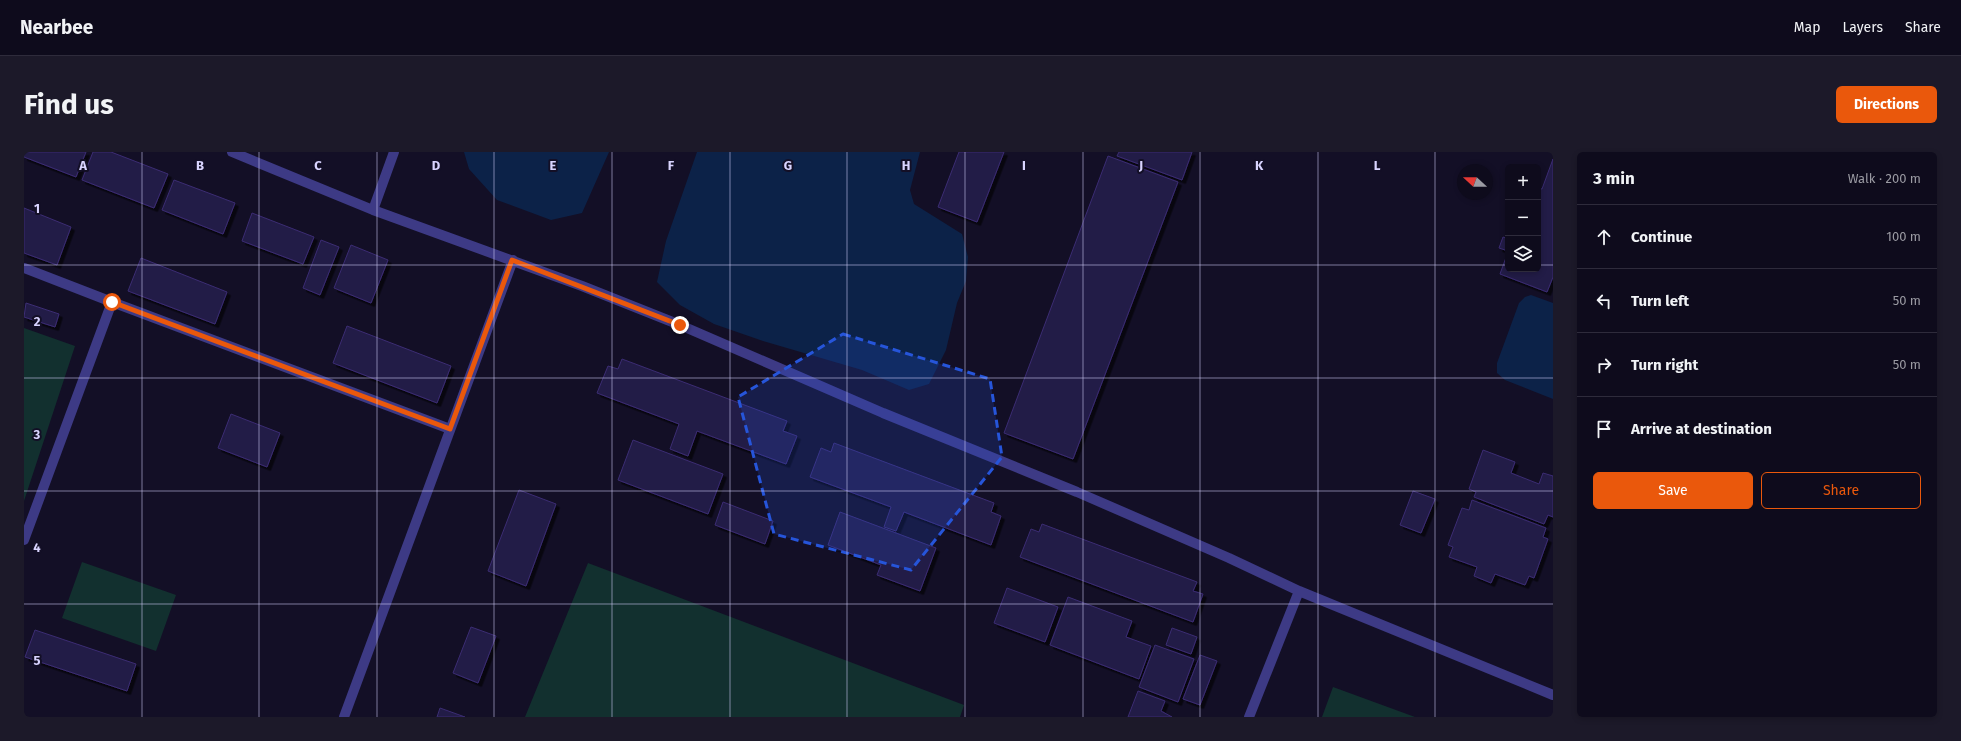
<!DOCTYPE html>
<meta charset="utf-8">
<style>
:root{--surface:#0e0b1c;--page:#1c1929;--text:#f1f3f6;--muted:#9b9ba3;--line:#2e2b3b;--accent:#ea580c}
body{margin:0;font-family:"Fira Sans",sans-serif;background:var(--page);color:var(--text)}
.controls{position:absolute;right:12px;top:12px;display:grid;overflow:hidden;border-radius:6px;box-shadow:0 2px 6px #0003}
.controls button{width:36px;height:36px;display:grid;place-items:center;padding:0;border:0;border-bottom:1px solid var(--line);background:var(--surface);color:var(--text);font:20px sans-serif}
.compass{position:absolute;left:1433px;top:12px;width:36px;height:36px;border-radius:50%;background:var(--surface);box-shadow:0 2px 6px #0003;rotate:291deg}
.stop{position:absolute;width:12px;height:12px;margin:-9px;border:3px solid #ea580c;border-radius:50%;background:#fff}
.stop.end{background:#ea580c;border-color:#fff;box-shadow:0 1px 4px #0008}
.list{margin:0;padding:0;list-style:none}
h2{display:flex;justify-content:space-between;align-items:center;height:52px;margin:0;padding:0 16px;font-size:17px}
h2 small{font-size:13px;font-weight:400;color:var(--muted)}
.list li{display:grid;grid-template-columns:26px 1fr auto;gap:12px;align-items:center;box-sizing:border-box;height:64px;padding:0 16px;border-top:1px solid var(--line)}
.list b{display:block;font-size:15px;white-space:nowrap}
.list em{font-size:13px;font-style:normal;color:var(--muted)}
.actions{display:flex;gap:8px;padding:12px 16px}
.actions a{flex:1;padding:9px 0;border:1px solid var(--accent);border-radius:6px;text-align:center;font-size:14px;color:var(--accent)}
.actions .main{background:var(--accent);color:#fff}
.icon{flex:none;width:22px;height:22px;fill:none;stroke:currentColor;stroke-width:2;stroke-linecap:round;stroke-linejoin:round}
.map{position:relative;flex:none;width:1529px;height:565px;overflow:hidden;border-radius:6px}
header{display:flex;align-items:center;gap:24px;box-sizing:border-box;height:56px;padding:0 20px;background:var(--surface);border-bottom:1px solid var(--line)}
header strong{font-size:19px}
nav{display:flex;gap:22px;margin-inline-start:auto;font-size:14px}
.intro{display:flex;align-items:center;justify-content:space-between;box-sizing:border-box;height:96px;padding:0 24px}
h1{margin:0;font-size:28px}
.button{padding:10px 18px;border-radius:6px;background:var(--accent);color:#fff;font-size:14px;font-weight:700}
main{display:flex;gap:24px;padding:0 24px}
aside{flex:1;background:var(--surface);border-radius:6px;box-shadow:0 2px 6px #0003}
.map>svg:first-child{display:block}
.green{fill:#12302f}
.water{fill:#0c2248}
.building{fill:#241b47;stroke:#3b2d73;filter:url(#shadow)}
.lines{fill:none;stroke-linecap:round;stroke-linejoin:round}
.minor{stroke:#3d3a85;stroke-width:10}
.route{stroke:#ea580c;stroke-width:5}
.marked{fill:#2655da;fill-opacity:0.2;stroke:#2655da;stroke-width:3;stroke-dasharray:8 5;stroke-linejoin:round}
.grid{fill:none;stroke:#d9d4ff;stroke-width:1;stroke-opacity:0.55}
.grid-label{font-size:13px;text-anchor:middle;font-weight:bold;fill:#d9d4ff;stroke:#130f26;stroke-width:4;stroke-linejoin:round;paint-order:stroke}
</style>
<header>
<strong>Nearbee</strong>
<nav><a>Map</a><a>Layers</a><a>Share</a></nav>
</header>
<div class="intro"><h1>Find us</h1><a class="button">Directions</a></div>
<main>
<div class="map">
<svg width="1529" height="565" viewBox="0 0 1529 565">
<defs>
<filter id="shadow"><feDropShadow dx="3.5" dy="3.5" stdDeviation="0" flood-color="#0009"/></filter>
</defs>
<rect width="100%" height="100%" fill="#130f26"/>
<path class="green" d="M0,176L51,194L0,349Z
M58,410L152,443L132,499L38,466Z
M564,411L940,553L936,565H501Z
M1309,535L1391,565H1298Z"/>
<path class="water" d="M440,0H585L558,61L527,68L473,48L445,17Z
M673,0H896L886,38L890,52L938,82L944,105L942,129L933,151L922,198L905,232L885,238L838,218L739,189L690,172L656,153L633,130L642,89Z
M1507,143L1529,151V247L1481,228L1473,221V211L1495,151L1501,145Z"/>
<path class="building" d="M0,0H62L52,25L0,5Z
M69,0H87L144,22L130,56L58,28Z
M935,0H980L953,70L914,55Z
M1095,0H1168L1158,28L1093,4Z
M1084,4L1154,30L1049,307L980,281Z
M1529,7V125L1523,140L1476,122L1484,100V117H1514V36L1518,37Z
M150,28L211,51L199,82L138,58Z
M0,56L47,75L33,113L0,101Z
M228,61L290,85L279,112L218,89Z
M1479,85L1484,87V99L1475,96Z
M297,88L315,95L296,143L279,136Z
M327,93L364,108L347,151L310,136Z
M117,106L203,140L191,172L104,139Z
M2,151L35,162L31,175L0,165Z
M323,174L427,214L413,251L309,211Z
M598,207L763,269L759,279L773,284L762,312L673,279L664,304L646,297L655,272L573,241L584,214L594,217Z
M207,262L256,281L243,315L194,296Z
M609,288L699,322L684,362L594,328Z
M810,291L970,351L967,360L977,364L967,393L880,360L872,379L860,375L867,355L786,325L797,296L807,300Z
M1459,298L1491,310L1487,321L1515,332L1519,321L1529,324V365L1524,363L1520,372L1450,345L1452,340L1445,337Z
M495,338L532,352L502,434L464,419Z
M1389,339L1411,347L1397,381L1376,373Z
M1448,348L1522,376L1519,385L1524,387L1510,426L1505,424L1501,433L1471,422L1467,431L1450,424L1453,415L1425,405L1429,395L1424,393L1438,356L1445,358Z
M699,350L749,369L741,392L691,373Z
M816,360L912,396L896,439L853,423L857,413L804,393Z
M1018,372L1173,430L1169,439L1179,442L1169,470L996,405L1007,377L1015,380Z
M983,436L1034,455L1021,490L970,471Z
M1044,445L1108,469L1102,485L1127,494L1115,527L1026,493Z
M447,475L472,484L454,531L429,521Z
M1148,476L1173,485L1167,502L1142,493Z
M11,478L112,512L103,539L1,505Z
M1131,493L1170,507L1154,550L1115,535Z
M1176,503L1193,509L1176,553L1159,547Z
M1114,539L1141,549L1137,559L1148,565H1104Z
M416,556L441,565H413Z"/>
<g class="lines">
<path class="minor" d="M208,0L349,58L558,134L656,173L859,261L1053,340L1205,406L1275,439L1225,565
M349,58L370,0
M0,116L88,150
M0,388L88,150L426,277
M1275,439L1529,543
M320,565L489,108"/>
</g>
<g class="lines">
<path class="route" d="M88,150L426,277L488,108L656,173"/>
</g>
<path class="marked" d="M819,182L966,227L978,305L887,418L750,382L714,245Z"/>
<path class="grid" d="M118,0V565M235,0V565M353,0V565M470,0V565M588,0V565M706,0V565M823,0V565M941,0V565M1059,0V565M1176,0V565M1294,0V565M1411,0V565M0,113H1484M1514,113H1529M0,226H1529M0,339H1529M0,452H1529"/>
<g class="grid-label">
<text x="59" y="18">A</text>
<text x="176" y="18">B</text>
<text x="294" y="18">C</text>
<text x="412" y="18">D</text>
<text x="529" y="18">E</text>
<text x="647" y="18">F</text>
<text x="764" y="18">G</text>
<text x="882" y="18">H</text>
<text x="1000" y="18">I</text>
<text x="1117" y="18">J</text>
<text x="1235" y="18">K</text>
<text x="1353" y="18">L</text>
<text x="13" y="61">1</text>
<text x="13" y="174">2</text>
<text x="13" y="287">3</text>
<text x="13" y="400">4</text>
<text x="13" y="513">5</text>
</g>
</svg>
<div class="controls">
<button>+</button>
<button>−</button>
<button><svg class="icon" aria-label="layers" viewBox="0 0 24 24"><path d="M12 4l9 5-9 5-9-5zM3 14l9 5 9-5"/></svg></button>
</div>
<svg class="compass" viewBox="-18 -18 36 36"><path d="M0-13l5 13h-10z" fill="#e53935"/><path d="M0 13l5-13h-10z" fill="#9b9ba3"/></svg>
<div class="stop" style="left:88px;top:150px"></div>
<div class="stop end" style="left:656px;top:173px"></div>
</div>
<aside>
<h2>3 min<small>Walk · 200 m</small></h2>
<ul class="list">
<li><svg class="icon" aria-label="ahead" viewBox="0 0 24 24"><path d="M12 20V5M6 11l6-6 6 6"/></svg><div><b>Continue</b></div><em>100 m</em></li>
<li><svg class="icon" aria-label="left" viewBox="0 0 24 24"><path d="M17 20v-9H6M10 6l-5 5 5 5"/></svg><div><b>Turn left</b></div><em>50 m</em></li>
<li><svg class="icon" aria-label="right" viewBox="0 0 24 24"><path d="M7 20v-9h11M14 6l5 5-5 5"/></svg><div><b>Turn right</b></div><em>50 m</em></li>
<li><svg class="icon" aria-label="arrive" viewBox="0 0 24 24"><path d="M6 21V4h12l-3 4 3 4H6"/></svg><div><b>Arrive at destination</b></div></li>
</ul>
<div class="actions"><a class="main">Save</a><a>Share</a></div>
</aside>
</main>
